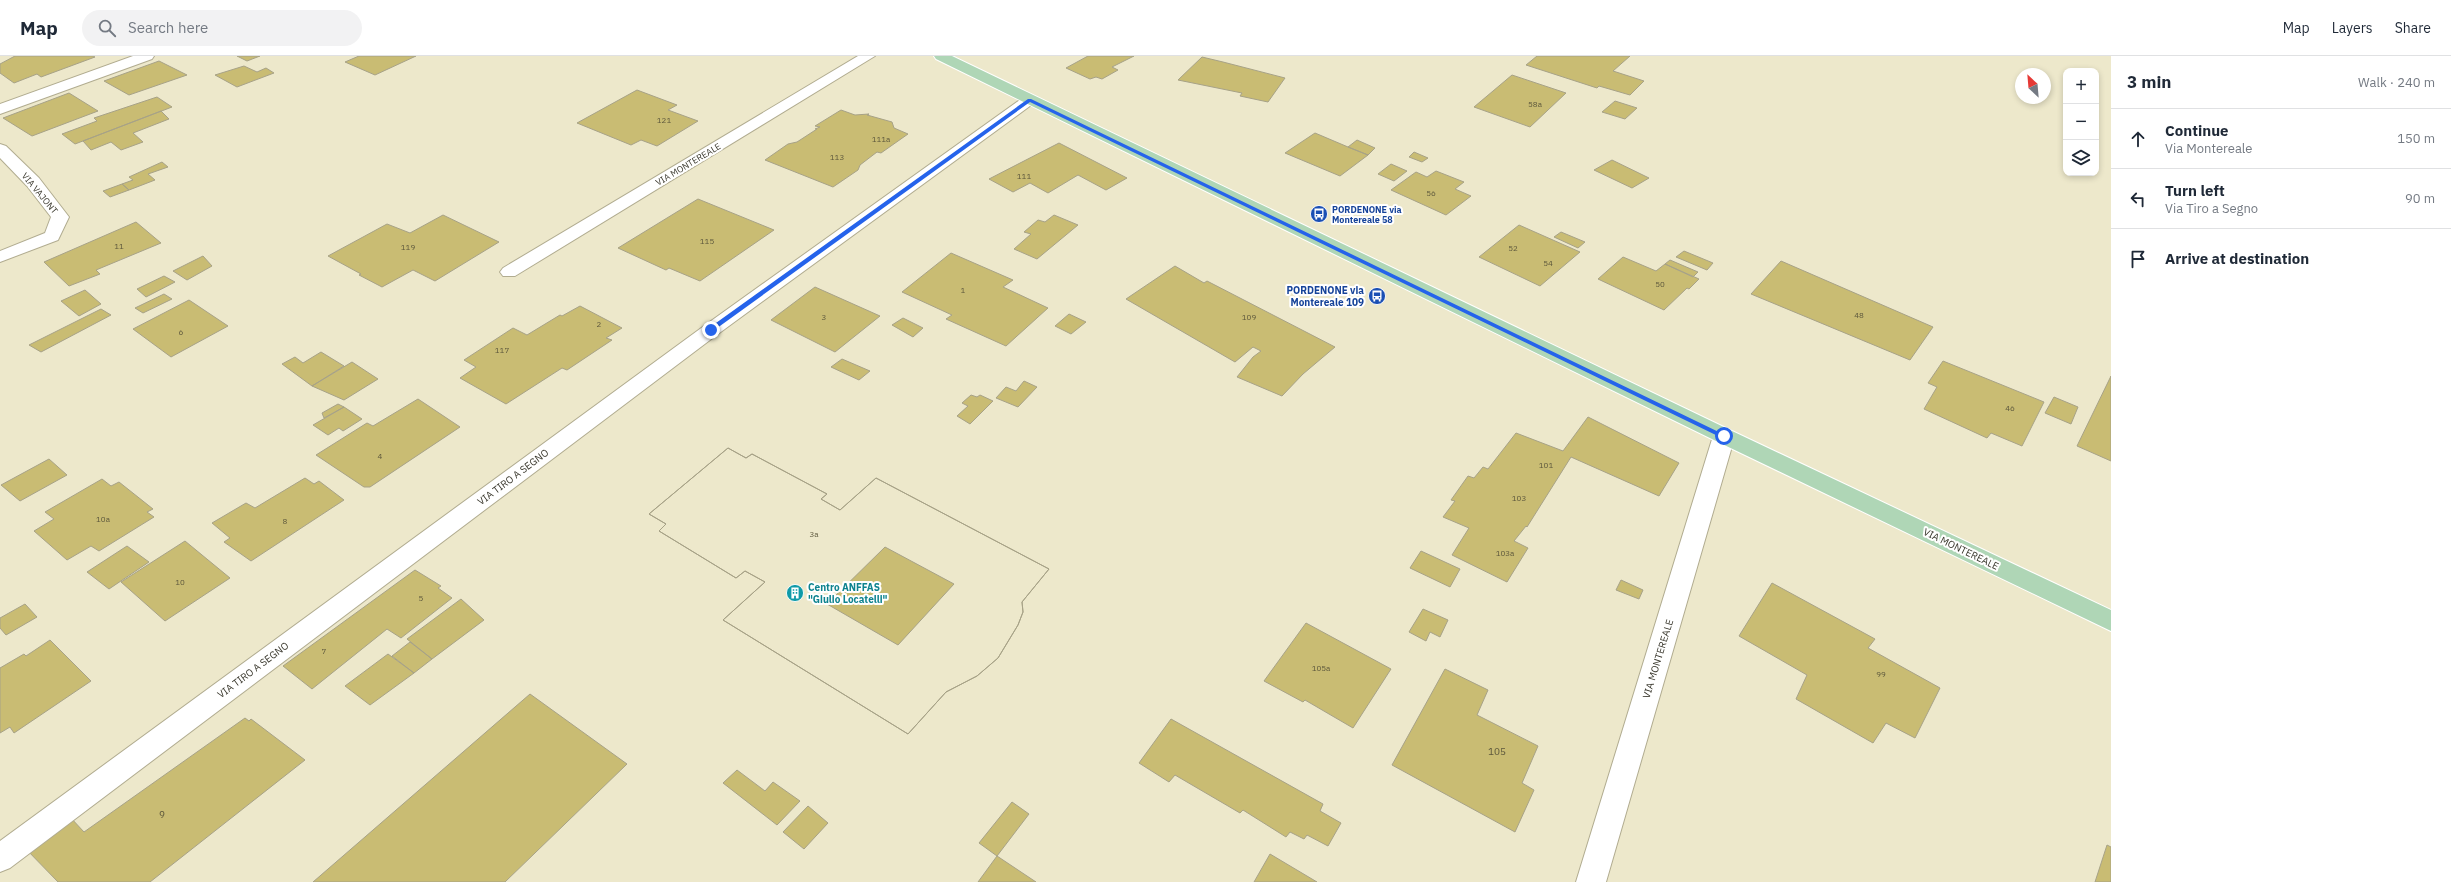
<!DOCTYPE html>
<meta charset="utf-8">
<style>
:root{--surface:#fff;--page:#f2f2f3;--text:#1f2937;--muted:#747a83;--line:#e0e1e3}
body{margin:0;font-family:"IBM Plex Sans",sans-serif;background:var(--page);color:var(--text)}
.controls{position:absolute;right:12px;top:12px;display:grid;overflow:hidden;border-radius:8px;box-shadow:0 2px 6px #0003}
.controls button{width:36px;height:36px;display:grid;place-items:center;padding:0;border:0;border-bottom:1px solid var(--line);background:var(--surface);color:var(--text);font:20px sans-serif}
.compass{position:absolute;left:2015px;top:12px;width:36px;height:36px;border-radius:50%;background:var(--surface);box-shadow:0 2px 6px #0003;rotate:334deg}
.stop{position:absolute;width:12px;height:12px;margin:-9px;border:3px solid #2563eb;border-radius:50%;background:#fff}
.stop.end{background:#2563eb;border-color:#fff;box-shadow:0 1px 4px #0008}
.list{margin:0;padding:0;list-style:none}
h2{display:flex;justify-content:space-between;align-items:center;height:52px;margin:0;padding:0 16px;font-size:17px}
h2 small{font-size:13px;font-weight:400;color:var(--muted)}
.list li{display:grid;grid-template-columns:26px 1fr auto;gap:12px;align-items:center;box-sizing:border-box;height:60px;padding:0 16px;border-top:1px solid var(--line)}
.list b{display:block;font-size:15px;white-space:nowrap}
.list p{margin:0;font-size:13px;white-space:nowrap;color:var(--muted)}
.list em{font-size:13px;font-style:normal;color:var(--muted)}
.icon{flex:none;width:22px;height:22px;fill:none;stroke:currentColor;stroke-width:2;stroke-linecap:round;stroke-linejoin:round}
.map{position:relative;flex:none;width:2111px;height:826px;overflow:hidden}
header{display:flex;align-items:center;gap:24px;box-sizing:border-box;height:56px;padding:0 20px;background:var(--surface);border-bottom:1px solid var(--line)}
header strong{font-size:19px}
nav{display:flex;gap:22px;margin-inline-start:auto;font-size:14px}
.search{width:280px;height:36px;background:var(--page);display:flex;align-items:center;gap:10px;box-sizing:border-box;padding:0 14px;border-radius:22px;color:var(--muted);font-size:15px}
main{display:flex}
aside{flex:1;background:var(--surface)}
.map>svg:first-child{display:block}
.building{fill:#c9bc73;stroke:#a7a287;fill-rule:evenodd}
.lines{fill:none;stroke-linecap:round;stroke-linejoin:round}
.minor-casing{stroke:#b1ac90;stroke-width:2}
.major-casing{stroke:#fff;stroke-width:2}
.minor{fill:#fff;fill-rule:evenodd}
.major{fill:#afd6b6;fill-rule:evenodd}
.route{fill:#2563eb}
.labels{text-anchor:middle;dominant-baseline:central;stroke-width:4;stroke-linejoin:round;paint-order:stroke}
.number-label{font-size:8px;fill:#5c573c}
.far-street-label{font-size:9px;fill:#37352a;stroke:#fff}
.far-transit-label{font-size:9px;font-weight:bold;fill:#164399;stroke:#fff;text-anchor:start}
.transit-label{font-size:10px;font-weight:bold;fill:#164399;stroke:#fff;text-anchor:end}
.street-label{font-size:10px;fill:#37352a;stroke:#fff}
.culture-label{font-size:10px;font-weight:bold;fill:#0d838f;stroke:#fff;text-anchor:start}
.near-number-label{font-size:10px;fill:#5c573c}
</style>
<header>
<strong>Map</strong>
<div class="search"><svg class="icon" aria-label="search" viewBox="0 0 24 24"><circle cx="10" cy="10" r="6"/><path d="M15 15l6 6"/></svg>Search here</div>
<nav><a>Map</a><a>Layers</a><a>Share</a></nav>
</header>
<main>
<div class="map">
<svg width="2111" height="826" viewBox="0 0 2111 826">
<rect width="100%" height="100%" fill="#ede8cb"/>
<path class="building" d="M15,0H93L95,1L41,21L37,18L14,27L0,17V8Z
M237,0H260L247,5Z
M359,0H416L375,19L345,6Z
M1088,0H1134L1112,11L1118,14L1102,23L1096,21L1090,23L1066,12Z
M1537,0H1630L1613,15L1644,25L1630,39L1599,30L1597,32L1526,9Z
M1202,1L1223,6L1285,22L1268,46L1240,40L1242,37L1178,24Z
M159,5L187,19L129,39L104,25Z
M244,10L257,16L266,12L274,17L237,31L215,19Z
M1512,19L1566,37L1530,71L1474,51Z
M637,34L677,49L668,54L698,65L657,90L641,84L631,89L577,67Z
M69,37L98,55L32,80L3,62Z
M157,41L172,51L75,88L62,78L97,65L94,62Z
M1615,45L1637,52L1625,63L1602,56Z
M841,54L855,59L869,58L867,59L892,66L894,72L908,78L881,97L877,96L860,109L858,114L833,131L765,104L788,88L797,86L817,73H815L820,71L815,70Z
M161,55L169,63L133,77L143,86L121,94L111,86L91,94L83,85Z
M1315,77L1348,91L1368,99L1340,120L1285,97Z
M1357,84L1375,92L1368,99L1348,91Z
M1059,87L1127,122L1106,134L1078,119L1048,137L1030,127L1013,136L989,123Z
M1414,96L1428,102L1422,106L1409,101Z
M1612,104L1649,122L1632,132L1594,114Z
M162,106L168,111L148,118L155,124L129,134L122,128L133,124L129,121Z
M1391,108L1407,115L1394,125L1378,118Z
M1436,115L1464,126L1455,133L1471,140L1446,159L1391,134L1416,116L1427,121Z
M122,128L129,134L110,141L103,135Z
M698,143L774,174L700,225L669,212L666,214L618,192Z
M443,159L499,186L435,225L413,214L382,231L359,219L361,218L328,200L387,168L410,177Z
M1054,159L1078,169L1037,203L1014,193L1031,178L1024,176L1038,164L1045,166Z
M136,166L161,187L96,214L100,218L69,230L44,206Z
M1519,169L1580,196L1540,230L1479,201Z
M1561,176L1585,186L1578,192L1554,181Z
M1684,195L1713,207L1707,214L1676,201Z
M951,197L1013,224L1003,231L1048,252L1006,290L946,263L952,259L902,236Z
M203,200L212,210L187,224L173,215Z
M1623,201L1656,215L1665,208L1699,223L1689,233L1687,232L1664,254L1598,223Z
M1670,204L1698,216L1693,221L1665,208Z
M1781,205L1933,271L1910,304L1751,238Z
M1175,210L1204,227L1207,225L1335,291L1303,318L1282,340L1237,321L1253,301L1261,295L1253,291L1235,306L1126,243Z
M164,220L175,226L146,241L137,233Z
M815,231L880,260L835,296L771,264Z
M85,234L101,248L79,260L61,245Z
M164,238L172,243L143,257L135,252Z
M189,244L228,270L171,301L133,273Z
M580,250L622,272L606,282L612,284L567,314L562,312L506,348L460,322L476,311L464,304L513,272L527,279L560,259L562,260Z
M101,253L111,259L41,296L29,289Z
M1069,258L1086,266L1071,278L1055,270Z
M903,262L923,272L913,281L892,269Z
M321,296L344,310L312,330L282,308L295,301L303,307Z
M842,303L870,315L859,324L831,311Z
M1943,305L2044,346L2022,390L1991,377L1987,382L1924,353L1937,331L1928,327Z
M352,306L378,323L344,344L312,330Z
M2111,320V405L2077,390Z
M1024,325L1037,331L1018,351L996,342L1006,331L1016,335Z
M971,339L977,341L980,339L993,345L970,368L957,360L968,350L962,347Z
M2054,341L2078,351L2071,368L2045,357Z
M418,343L460,371L370,431H364L316,399L367,367L373,370Z
M338,348L344,351L324,362L322,357Z
M344,351L362,363L343,375L339,372L328,379L313,369Z
M1588,361L1679,407L1659,440L1571,401L1527,471L1526,470L1514,485L1528,492L1507,526L1452,499L1469,472L1443,461L1455,445L1451,444L1468,420L1474,422L1483,411L1488,413L1516,377L1563,395Z
M728,392L746,402L752,398L827,438L821,443L840,454L876,422L1049,513L1022,546L1023,556L1018,569L998,602L977,620L946,636L908,678L723,564L765,526L745,515L736,522L659,475L666,468L649,458ZM885,491L954,528L898,589L827,548Z
M728,392L746,402L752,398L827,438L821,443L840,454L876,422L1049,513L1022,546L1023,556L1018,569L998,602L977,620L946,636L908,678L723,564L765,526L745,515L736,522L659,475L666,468L649,458Z
M49,403L67,419L20,445L1,429Z
M305,422L314,428L319,425L344,444L251,505L224,486L230,482L212,467L246,447L255,452Z
M102,423L111,430L119,426L153,453L147,456L154,461L99,495L91,490L67,504L34,475L54,463L45,456Z
M185,485L230,522L165,565L121,526Z
M127,490L149,506L109,533L87,516Z
M1421,495L1460,513L1450,531L1410,512Z
M415,514L441,530L438,532L452,542L401,582L387,573L312,633L283,610Z
M1621,524L1643,534L1639,543L1616,534Z
M1772,527L1875,583L1868,592L1940,632L1915,682L1886,667L1873,687L1796,643L1807,619L1739,580Z
M461,543L484,564L432,603L407,583Z
M25,548L37,561L6,579L0,572V562Z
M1423,553L1448,564L1440,581L1430,576L1426,585L1409,576Z
M1306,567L1391,613L1353,672L1305,644L1303,646L1264,625Z
M50,584L91,625L14,677L10,671L0,677V612L24,598L26,600Z
M410,586L432,603L414,617L392,600Z
M388,598L414,617L370,649L345,630Z
M1445,613L1488,634L1477,659L1538,690L1522,727L1534,734L1515,776L1392,709Z
M530,638L627,708L505,826H313Z
M245,662L249,665L251,663L305,704L150,826H58L25,792L70,761L84,776Z
M1171,663L1323,748L1320,755L1341,767L1328,790L1307,779L1304,783L1290,776L1286,781L1243,754L1240,757L1175,719L1169,726L1139,707Z
M737,714L765,735L773,726L800,745L777,769L723,727Z
M1012,746L1029,758L997,800L979,787Z
M808,750L828,767L804,793L783,776Z
M2107,789L2111,791V826H2095Z
M1270,798L1317,826H1254Z
M997,800L1036,826H978Z"/>
<g class="lines">
<g class="minor-casing">
<path id="minor" d="M133,0H154L152,3L0,58V48Z
M858,0H875L515,220H503L500,216L503,212Z
M1029,39L1037,44L1034,47L718,278L10,812L0,816V785L704,270L1024,41Z
M0,88L6,90L39,122L69,161L58,184L0,206V195L45,177L51,161L27,130L0,102Z
M1724,373L1732,375L1735,380L1606,826H1576L1713,380L1716,375Z"/>
</g>
<g class="major-casing">
<path id="major" d="M934,0H952L1732,375L2111,554V575L1716,385L936,3Z"/>
</g>
<use href="#minor" class="minor"/>
<use href="#major" class="major"/>
</g>
<path class="route" d="M1028,43H1031L1727,380L1722,382L1030,46L713,275H709V272Z"/>
<defs>
<g id="bus-disc" transform="scale(0.9)"><circle r="9.5" fill="#1a4fb4" stroke="#fff"/><path d="M-5-6H5V4H4V6H2V4H-2V6H-4V4H-5ZM-3.5-4V0h7V-4ZM-3.5 1.2v1.5H-2V1.2ZM2 1.2v1.5H3.5V1.2Z" fill="#fff"/></g>
<g id="building-disc" transform="scale(0.9)"><circle r="9.5" fill="#0f9aa8" stroke="#fff"/><path d="M-4-6H4V6H1V3H-1V6H-4ZM-2.5-4.3h1.7v1.8h-1.7ZM.8-4.3h1.7v1.8H.8ZM-2.5-1h1.7V.8h-1.7ZM.8-1h1.7V.8H.8Z" fill="#fff"/></g>
</defs>
<g fill-rule="evenodd">
<use href="#bus-disc" x="1319" y="158"/>
<use href="#bus-disc" x="1377" y="240"/>
<use href="#building-disc" x="795" y="537"/>
</g>
<g class="labels">
<g class="number-label">
<text x="1535" y="48">58a</text>
<text x="664" y="64">121</text>
<text x="881" y="83">111a</text>
<text x="837" y="101">113</text>
<text x="1024" y="120">111</text>
<text x="1431" y="137">56</text>
<text x="707" y="185">115</text>
<text x="119" y="190">11</text>
<text x="408" y="191">119</text>
<text x="1513" y="192">52</text>
<text x="1548" y="207">54</text>
<text x="1660" y="228">50</text>
<text x="963" y="234">1</text>
<text x="1859" y="259">48</text>
<text x="824" y="261">3</text>
<text x="1249" y="261">109</text>
<text x="599" y="268">2</text>
<text x="181" y="276">6</text>
<text x="502" y="294">117</text>
<text x="2010" y="352">46</text>
<text x="380" y="400">4</text>
<text x="1546" y="409">101</text>
<text x="1519" y="442">103</text>
<text x="103" y="463">10a</text>
<text x="285" y="465">8</text>
<text x="814" y="478">3a</text>
<text x="1505" y="497">103a</text>
<text x="180" y="526">10</text>
<text x="421" y="542">5</text>
<text x="324" y="595">7</text>
<text x="1321" y="612">105a</text>
<text x="1881" y="618">99</text>
</g>
<g class="far-street-label">
<text transform="translate(688 108) rotate(-31)">VIA MONTEREALE</text>
<text transform="translate(40 137) rotate(50)">VIA VAJONT</text>
</g>
<g class="far-transit-label">
<text x="1332" y="153">PORDENONE via<tspan x="1332" dy="10">Montereale 58</tspan></text>
</g>
<g class="transit-label">
<text x="1364" y="234">PORDENONE via<tspan x="1364" dy="12">Montereale 109</tspan></text>
</g>
<g class="street-label">
<text transform="translate(513 421) rotate(-37)">VIA TIRO A SEGNO</text>
<text transform="translate(1961 493) rotate(26)">VIA MONTEREALE</text>
<text transform="translate(1658 603) rotate(-73)">VIA MONTEREALE</text>
<text transform="translate(253 614) rotate(-37)">VIA TIRO A SEGNO</text>
</g>
<g class="culture-label">
<text x="808" y="531">Centro ANFFAS<tspan x="808" dy="12">"Giulio Locatelli"</tspan></text>
</g>
<g class="near-number-label">
<text x="1497" y="695">105</text>
<text x="162" y="758">9</text>
</g>
</g>
</svg>
<div class="controls">
<button>+</button>
<button>−</button>
<button><svg class="icon" aria-label="layers" viewBox="0 0 24 24"><path d="M12 4l9 5-9 5-9-5zM3 14l9 5 9-5"/></svg></button>
</div>
<svg class="compass" viewBox="-18 -18 36 36"><path d="M0-13l5 13h-10z" fill="#e53935"/><path d="M0 13l5-13h-10z" fill="#747a83"/></svg>
<div class="stop" style="left:1724px;top:380px"></div>
<div class="stop end" style="left:711px;top:274px"></div>
</div>
<aside>
<h2>3 min<small>Walk · 240 m</small></h2>
<ul class="list">
<li><svg class="icon" aria-label="ahead" viewBox="0 0 24 24"><path d="M12 20V5M6 11l6-6 6 6"/></svg><div><b>Continue</b><p>Via Montereale</p></div><em>150 m</em></li>
<li><svg class="icon" aria-label="left" viewBox="0 0 24 24"><path d="M17 20v-9H6M10 6l-5 5 5 5"/></svg><div><b>Turn left</b><p>Via Tiro a Segno</p></div><em>90 m</em></li>
<li><svg class="icon" aria-label="arrive" viewBox="0 0 24 24"><path d="M6 21V4h12l-3 4 3 4H6"/></svg><div><b>Arrive at destination</b></div></li>
</ul>
</aside>
</main>
